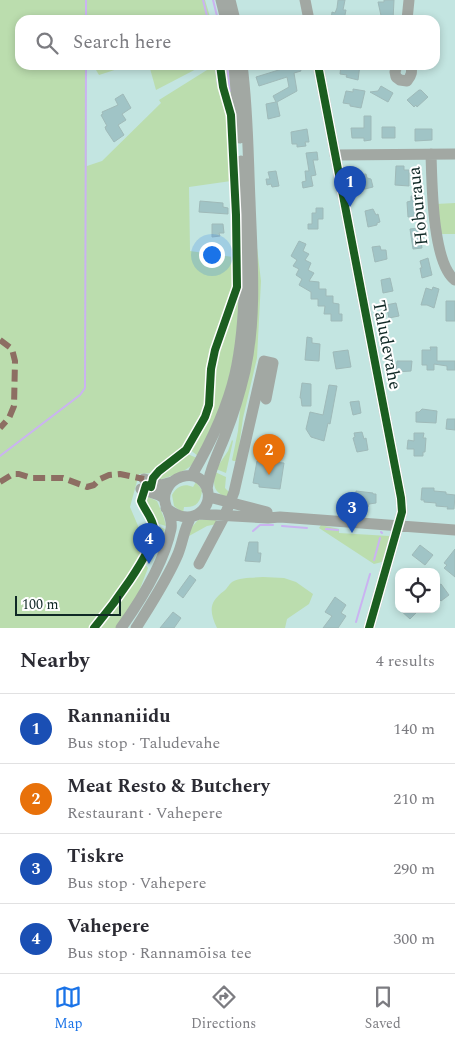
<!DOCTYPE html>
<meta charset="utf-8">
<style>
:root{--surface:#fff;--page:#f7f7f7;--text:#2b2b33;--muted:#7c7c81;--line:#e1e1e2;--accent:#1a73e8}
body{margin:0;font-family:Spectral,serif;background:var(--page);color:var(--text)}
.controls{position:absolute;right:15px;bottom:15px;display:grid;overflow:hidden;border-radius:10px;box-shadow:0 2px 8px #0003}
.controls button{width:45px;height:45px;display:grid;place-items:center;padding:0;border:0;border-bottom:1px solid var(--line);background:var(--surface);color:var(--text);font:25px sans-serif}
.scale{position:absolute;left:15px;bottom:12px;width:106px;box-sizing:border-box;padding-left:5px;border:2px solid #102926;border-top:0;font-size:14px;line-height:18px;white-space:nowrap;color:#102926;-webkit-text-stroke:4px #fff;paint-order:stroke}
.you{position:absolute;left:211px;top:254px;width:18px;height:18px;margin:-12px;border:4px solid #fff;border-radius:50%;background:#1a73e8;box-shadow:0 0 0 8px #1a73e833}
.badge{display:grid;place-items:center;width:32px;height:32px;border-radius:50%;background:var(--accent);color:#fff;font-size:16px;font-weight:700}
.pin{position:absolute;translate:-50% -41px;filter:drop-shadow(0 1px 2px #0008)}
.pin::after{content:'';position:absolute;top:26px;width:18px;height:15px;background:inherit;clip-path:polygon(0 0,100% 0,50% 100%)}
.list{margin:0;padding:0;list-style:none}
h2{display:flex;justify-content:space-between;align-items:center;height:65px;margin:0;padding:0 20px;font-size:21px}
h2 small{font-size:16px;font-weight:400;color:var(--muted)}
.list li{display:grid;grid-template-columns:32px 1fr auto;gap:15px;align-items:center;box-sizing:border-box;height:70px;padding:0 20px;border-top:1px solid var(--line)}
.list b{display:block;font-size:19px;white-space:nowrap}
.list p{margin:0;font-size:16px;white-space:nowrap;color:var(--muted)}
.list em{font-size:16px;font-style:normal;color:var(--muted)}
.icon{flex:none;width:28px;height:28px;fill:none;stroke:currentColor;stroke-width:2;stroke-linecap:round;stroke-linejoin:round}
.map{position:relative;flex:none;width:455px;height:628px;overflow:hidden}
.search{position:absolute;background:var(--surface);box-shadow:0 2px 8px #0003;left:15px;right:15px;top:15px;height:55px;display:flex;align-items:center;gap:12px;box-sizing:border-box;padding:0 18px;border-radius:15px;color:var(--muted);font-size:19px}
.sheet{height:345px;background:var(--surface)}
nav{display:flex;justify-content:space-around;align-items:center;box-sizing:border-box;height:70px;border-top:1px solid var(--line);background:var(--surface);font-size:14px;color:var(--muted)}
nav a{display:grid;justify-items:center;gap:2px}
nav .on{color:var(--accent)}
.map>svg:first-child{display:block}
.green{fill:#bbddae}
.lines{fill:none;stroke-linecap:round;stroke-linejoin:round}
.stream{stroke:#cab3f1;stroke-width:2}
.building{fill:#a0c4c6;stroke:#9fbab9}
.minor{stroke:#a2a8a3;stroke-width:11}
.quiet{stroke:#8d6e63;stroke-width:6;stroke-dasharray:12 6;stroke-linecap:butt}
.cycleway-casing{stroke:#fff;stroke-width:11}
.cycleway{stroke:#1b5e20;stroke-width:8}
.labels{text-anchor:middle;dominant-baseline:central;stroke-width:4;stroke-linejoin:round;paint-order:stroke}
.street-label{font-size:18px;fill:#102926;stroke:#fff}
</style>
<div class="map">
<svg width="455" height="628" viewBox="0 0 455 628">
<rect width="100%" height="100%" fill="#c3e5e1"/>
<path class="green" d="M0,0H205L211,20H20V65H86L87,166L102,161L161,103L159,100L215,65H218L221,89L229,121L231,181L189,187L190,251L233,257L234,276L231,292L211,353L207,377L205,405L199,421L185,447L152,473L139,474L130,507L147,547L123,584L89,628H0Z
M91,65H130L99,75L93,65Z
M149,65H204L156,90Z
M223,65H230L234,117L226,93Z
M455,203V234H439L436,204Z
M256,239L261,281L257,358L243,418L237,461H233L232,460L238,431Z
M239,282C239,323 235,368 220,407C214,423 205,439 198,456L189,449L206,418L210,408L215,358L237,294Z
M232,440L233,441L226,473L216,469L228,451Z
M185,453L197,458C194,461 192,466 188,468C183,472 162,480 156,480L159,474Z
M215,472L226,477L225,488L230,493L226,497C213,492 213,484 215,472Z
M196,482L202,490C201,502 196,508 184,507L183,513L174,506L172,495C177,486 184,483 193,487Z
M144,495L157,501L164,518L166,526L156,523L144,503Z
M216,518L217,524L207,526L189,536L191,528L198,520Z
M321,525L339,529V533L389,536L390,541L382,562L374,564L319,528Z
M160,527L165,529L153,557H151L150,558L147,556L153,543L157,529Z
M144,559L147,560L145,564L148,568L136,599L116,628H97L123,593Z
M263,577L284,578L296,582L313,594L309,604L287,619L285,628H217C209,611 209,602 224,591C227,589 229,584 232,582C240,577 254,578 263,577Z"/>
<g class="lines">
<path class="stream" d="M203,0L208,20
M213,0L218,20
M86,20V0
M227,65L230,91
M216,67L218,85
M0,456L80,395L85,388L86,65
M282,526L307,528
M326,529L338,530
M253,531L260,525H273
M381,532L382,533
M374,560L380,538
M356,622L370,574"/>
</g>
<path class="building" d="M338,0H345L343,10H346L344,20H331L332,12L335,13L337,8Z
M384,0H394L393,20H382L378,2H384Z
M295,65H299L301,71L294,73L297,91L277,102L280,116L268,119L266,104L276,102L273,96L289,87L287,77L259,86L256,77Z
M341,65H360L358,80L346,77L347,75L340,74Z
M381,86L393,93L388,102L370,92L378,91Z
M353,89L365,91L361,108L350,106V104L343,103L346,91L353,92Z
M419,90H421L428,97L417,107L416,105L414,107L407,100Z
M123,94L131,108L122,114L126,120L118,125L124,135L114,142L106,130L105,127L107,126L101,115L103,114L102,112L118,105L115,99Z
M364,116H371V140L364,141V138H352L351,128H364Z
M382,127H395V138H382Z
M307,129L309,142H305L306,146L297,147V144H292L291,132Z
M415,129H432V140L415,141Z
M317,152L318,160H313L316,175L311,176L313,186L303,188L302,182L306,181L305,171H309L306,153Z
M396,166H404V170H409V186L395,185Z
M276,171L279,186L272,187L271,184L267,185L266,179H270L268,172Z
M366,174L367,178L371,179L373,187L361,190L358,175Z
M419,195L420,216L408,217L407,202L411,201V196Z
M200,201L223,203V207L228,208V214L199,212Z
M316,208H323V219H318V229H308V224H312V213H316Z
M373,209L376,215L378,214L380,222L377,223V225L368,227L365,211Z
M212,224H223L224,233H219L220,236L212,237Z
M419,228L422,248L413,249L410,229Z
M299,241L306,244L303,251L309,254L305,260L311,263L308,270L314,273L309,281L319,282V289H326V296H333V303L339,304V314H342V321H331V314H324L325,306H318V299H311V292L299,285L302,279L296,275L299,269L293,266L297,260L291,256Z
M380,246L381,250H386L387,259L375,262L372,247Z
M428,258L432,275L422,278L420,268H422L420,261Z
M390,278L393,291L383,293L381,280Z
M433,287L439,289L434,308L427,305H421L426,288L432,290Z
M446,301H455V321H446Z
M396,303L399,316L389,318L386,305Z
M307,337L312,338V343L320,344L319,361L305,360Z
M430,347H437V361H455V370H447V366L434,364V370H427V365H422V350H431Z
M348,350L351,367L336,369L333,352Z
M397,361H412L411,371L396,372Z
M302,383L311,384V406H302L301,398H300Z
M329,385L337,386L330,424L328,423L324,441L311,437L306,429L310,412L323,415Z
M359,401L361,413L353,415L350,402Z
M422,409L437,411L436,423L416,422V412H419Z
M447,419H455V430L446,429Z
M362,432L364,439L366,438L368,450L357,452L353,438L355,437L354,433Z
M414,433H424L423,438H426L425,452H423V456H414V449H407L408,440L414,441Z
M257,461L284,463L280,489L259,487V484L253,483Z
M422,488H434V491L446,492V494L455,495L454,509H447L448,507L436,506V503L424,502V500H421Z
M356,491L373,493V494H376V503L369,504L368,507L355,506Z
M249,542H258V553H261L260,562L245,561Z
M420,545L433,555L425,565L412,555Z
M455,549V577L444,568L447,565L444,563Z
M190,575L196,580L183,598L177,593Z
M441,584L449,595L441,601L440,600L436,602V587Z
M335,597L346,605L341,613L346,616L338,628H323L332,616L325,612Z
M399,609H411L416,613L410,619Z
M173,612L181,618L174,628H160Z"/>
<g class="lines">
<path class="minor" d="M221,0L226,20
M230,0L235,20
M305,0L309,20
M407,20L409,0
M234,65L240,138
M318,65L401,498L402,512L369,628
M397,65L395,72L396,77L400,80L407,81C412,75 412,72 411,65
M431,154C432,182 432,263 455,280
M335,155L455,154
M192,475C210,444 227,409 235,374C250,307 243,229 241,161
M144,479L161,485L172,482
M141,489L159,495L164,498
M207,490C209,470 219,452 226,433C234,413 240,392 245,371C257,316 252,257 250,201C248,156 248,110 242,65
M209,497L267,512
M198,514L268,518L280,517L455,530
M199,564L225,515L234,492L264,361L273,363L266,399
M121,628C141,600 164,563 171,529C174,514 159,504 167,489C172,478 189,471 200,479C222,497 197,534 166,508
M136,628C151,604 167,580 178,554C183,542 184,528 191,517"/>
<path class="quiet" d="M0,340L12,349L15,361L14,406L9,418L0,428
M0,482L13,474H19L32,478H63L87,487L94,485L100,479L109,475L120,474L144,479"/>
<g class="cycleway-casing">
<path id="cycleway" d="M318,65L401,498L402,512L369,628
M94,628C109,610 155,551 154,529C153,518 145,511 141,501L146,485L151,487L153,478L159,471L186,450L205,417L209,405L211,369L215,350L237,287L236,215L231,115L223,87L220,65"/>
</g>
<use href="#cycleway" class="cycleway"/>
</g>
<g class="labels">
<g class="street-label">
<text transform="translate(418 206) rotate(-96)">Hoburaua</text>
<text transform="translate(387 345) rotate(79)">Taludevahe</text>
</g>
</g>
</svg>
<div class="controls">
<button><svg class="icon" aria-label="locate" viewBox="0 0 24 24"><circle cx="12" cy="12" r="6"/><path d="M12 2v4M12 18v4M2 12h4M18 12h4"/></svg></button>
</div>
<div class="scale">100 m</div>
<div class="you"></div>
<div class="pin badge" style="left:350px;top:207px;background:#1a4fb4">1</div>
<div class="pin badge" style="left:269px;top:475px;background:#e8710a">2</div>
<div class="pin badge" style="left:352px;top:533px;background:#1a4fb4">3</div>
<div class="pin badge" style="left:149px;top:564px;background:#1a4fb4">4</div>
<div class="search"><svg class="icon" aria-label="search" viewBox="0 0 24 24"><circle cx="10" cy="10" r="6"/><path d="M15 15l6 6"/></svg>Search here</div>
</div>
<section class="sheet">
<h2>Nearby<small>4 results</small></h2>
<ul class="list">
<li><span class="badge" style="background:#1a4fb4">1</span><div><b>Rannaniidu</b><p>Bus stop · Taludevahe</p></div><em>140 m</em></li>
<li><span class="badge" style="background:#e8710a">2</span><div><b>Meat Resto &amp; Butchery</b><p>Restaurant · Vahepere</p></div><em>210 m</em></li>
<li><span class="badge" style="background:#1a4fb4">3</span><div><b>Tiskre</b><p>Bus stop · Vahepere</p></div><em>290 m</em></li>
<li><span class="badge" style="background:#1a4fb4">4</span><div><b>Vahepere</b><p>Bus stop · Rannamõisa tee</p></div><em>300 m</em></li>
</ul>
</section>
<nav>
<a class="on"><svg class="icon" aria-label="map" viewBox="0 0 24 24"><path d="M3 6l6-2 6 2 6-2v14l-6 2-6-2-6 2zM9 4v14M15 6v14"/></svg>Map</a>
<a><svg class="icon" aria-label="directions" viewBox="0 0 24 24"><path d="M12 3l9 9-9 9-9-9zM9 14v-3h6M13 9l2 2-2 2"/></svg>Directions</a>
<a><svg class="icon" aria-label="saved" viewBox="0 0 24 24"><path d="M7 4h10v16l-5-4-5 4z"/></svg>Saved</a>
</nav>
